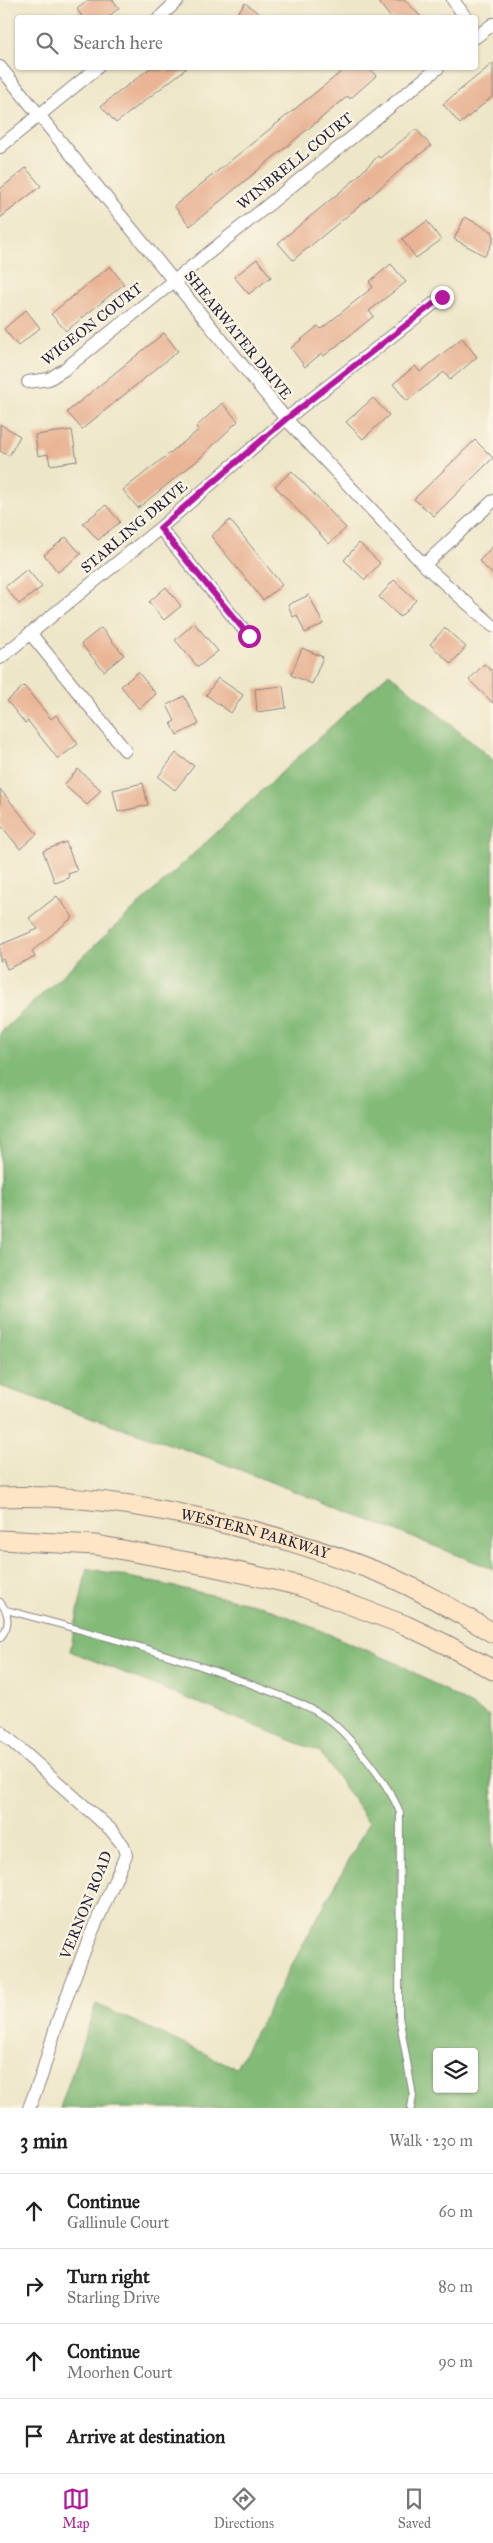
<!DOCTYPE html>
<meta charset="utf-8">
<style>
:root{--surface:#fff;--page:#f2f2f2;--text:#222;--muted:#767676;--line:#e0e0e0;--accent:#b5179e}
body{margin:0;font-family:"IM FELL Great Primer",serif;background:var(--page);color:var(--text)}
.controls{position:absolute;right:15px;bottom:15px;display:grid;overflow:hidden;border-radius:5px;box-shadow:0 1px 4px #0004}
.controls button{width:45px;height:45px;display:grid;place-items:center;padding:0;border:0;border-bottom:1px solid var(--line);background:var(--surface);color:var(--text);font:25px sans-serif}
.stop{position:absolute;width:15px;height:15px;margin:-11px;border:4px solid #b5179e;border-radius:50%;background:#fff}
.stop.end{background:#b5179e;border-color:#fff;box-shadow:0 1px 5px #0008}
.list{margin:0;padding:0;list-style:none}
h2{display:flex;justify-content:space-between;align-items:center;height:65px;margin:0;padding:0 20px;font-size:21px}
h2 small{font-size:16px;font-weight:400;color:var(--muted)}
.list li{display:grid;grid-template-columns:32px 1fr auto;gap:15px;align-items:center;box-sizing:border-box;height:75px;padding:0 20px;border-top:1px solid var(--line)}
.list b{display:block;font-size:19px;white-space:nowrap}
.list p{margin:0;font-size:16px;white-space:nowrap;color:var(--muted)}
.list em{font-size:16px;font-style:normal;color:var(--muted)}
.icon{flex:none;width:28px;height:28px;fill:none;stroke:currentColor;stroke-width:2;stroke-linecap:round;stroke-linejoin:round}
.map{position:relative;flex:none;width:493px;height:2108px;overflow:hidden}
.search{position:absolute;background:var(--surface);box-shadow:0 1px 4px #0004;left:15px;right:15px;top:15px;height:55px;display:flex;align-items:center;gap:12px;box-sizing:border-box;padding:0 18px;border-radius:5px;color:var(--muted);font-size:19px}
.sheet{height:365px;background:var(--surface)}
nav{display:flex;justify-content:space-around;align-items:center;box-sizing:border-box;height:70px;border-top:1px solid var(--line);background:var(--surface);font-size:14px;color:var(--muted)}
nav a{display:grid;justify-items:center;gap:2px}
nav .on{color:var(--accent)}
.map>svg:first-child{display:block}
.forest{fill:#82ba77;stroke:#526e59;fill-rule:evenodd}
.building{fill:#e9b596}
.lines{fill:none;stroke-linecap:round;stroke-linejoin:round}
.lane-casing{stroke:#888482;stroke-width:8}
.street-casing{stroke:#888482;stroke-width:14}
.secondary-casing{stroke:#888482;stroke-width:21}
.lane{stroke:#fff;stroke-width:6}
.street{stroke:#fff;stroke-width:12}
.secondary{stroke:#fde5c5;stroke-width:19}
.route{stroke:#b5179e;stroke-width:6}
.labels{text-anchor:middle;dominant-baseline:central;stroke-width:4.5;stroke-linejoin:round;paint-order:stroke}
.street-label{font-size:15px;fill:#22223b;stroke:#fcf5e5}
</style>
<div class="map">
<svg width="493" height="2108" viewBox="0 0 493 2108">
<rect width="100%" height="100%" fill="#fcf5e5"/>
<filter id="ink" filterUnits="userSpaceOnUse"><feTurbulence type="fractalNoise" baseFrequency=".02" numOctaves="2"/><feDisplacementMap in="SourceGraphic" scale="10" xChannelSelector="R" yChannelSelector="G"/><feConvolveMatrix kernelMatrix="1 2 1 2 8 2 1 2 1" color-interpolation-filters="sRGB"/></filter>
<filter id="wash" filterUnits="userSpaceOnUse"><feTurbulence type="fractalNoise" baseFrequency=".0096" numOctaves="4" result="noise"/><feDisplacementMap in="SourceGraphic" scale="20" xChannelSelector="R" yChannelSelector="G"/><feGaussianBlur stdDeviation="1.12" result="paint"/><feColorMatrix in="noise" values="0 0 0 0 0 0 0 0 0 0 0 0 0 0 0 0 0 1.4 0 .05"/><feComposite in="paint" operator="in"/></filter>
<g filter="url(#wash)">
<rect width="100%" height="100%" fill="#eee6c8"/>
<path class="forest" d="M389,673L493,760V1569L207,1457L0,1386V1033Z
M87,1568L263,1606L401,1665L489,1716L493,1799V2108H60L96,2004L236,2068L369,1823L320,1752L70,1651ZM437,2052H474V2089H437Z"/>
<g id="blocks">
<path class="building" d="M89,0H113L119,8L107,18H83L77,9Z
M377,0H405L422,18H391Z
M245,3L265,18H234Z
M493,63V96L460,124L443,104Z
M150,68H187L116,123L101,106Z
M346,68H369L376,76L350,99L348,96L190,226L174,206Z
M416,129L431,146L408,163L368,199L293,260L278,243L352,182L378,156L380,158Z
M26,168L41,186L0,218V189Z
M465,217L493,232V241L485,256L454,239Z
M427,221L441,240L416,258L402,239Z
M257,259L271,277L249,294L234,277Z
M391,264L406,282L369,311L374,316L324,356L322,353L305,367L291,348L318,326L321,329L373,287L369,282Z
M110,266L124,284L66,331L51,314Z
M26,310L40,328L18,346L4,329Z
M164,333L178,351L82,429L67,412Z
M462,338L477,357L450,380L444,372L407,401L393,384L415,366L420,372Z
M373,398L389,415L363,439L346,422Z
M222,403L238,421L199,459L138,508L123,490L199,430L196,427Z
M0,424L20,436L9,456L0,451Z
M72,430L77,461L50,465L48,454L38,456L35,435Z
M475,440L493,458L434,516L414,499Z
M292,471L346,528L329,544L275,486Z
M106,505L120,522L98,540L83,523Z
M230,520L282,585L263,600L211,536Z
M66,537L81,554L58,572L44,555Z
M359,543L380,563L365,580L344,560Z
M493,546V575L479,561Z
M27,569L42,587L19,604L5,587Z
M394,580L416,600L400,617L379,597Z
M166,587L181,606L164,620L149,602Z
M309,595L323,624L305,633L297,615L293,617L288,605Z
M194,623L218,651L198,667L175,640Z
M101,628L124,655L104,671L81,644Z
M445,628L466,647L451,664L430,644Z
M302,648L323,657L312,684L291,675Z
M484,664L493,672V703L469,680Z
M138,672L156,694L139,709L121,686Z
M218,678L243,695L231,713L206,695Z
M24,686L51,719L56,715L78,744L58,759L28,721L25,723L7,701Z
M283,686L286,708L257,712L255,689Z
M184,696L199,724L177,735L171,723L175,721L167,705Z
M176,753L194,766L175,790L158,777Z
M78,769L101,790L87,805L64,785Z
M143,783L148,805L118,812L113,790Z
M0,789L37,834L20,849L0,824Z
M66,842L77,871L68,874L69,878L55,883L43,851Z
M57,896L73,917L32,951L35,957L7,969L3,959L0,961V945L38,929L29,918Z"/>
</g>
</g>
<g filter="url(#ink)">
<use href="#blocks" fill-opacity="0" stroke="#888482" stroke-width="1"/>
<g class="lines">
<g class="lane-casing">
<path id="lane" d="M0,1602C9,1613 11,1626 0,1638
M6,1610C89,1632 173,1654 253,1685C278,1695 308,1704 329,1720C351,1737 391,1787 400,1813L399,2016L413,2096L411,2108"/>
</g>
<g class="street-casing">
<path id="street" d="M453,0L466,18
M159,18L178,0
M476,37L493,24
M0,67L286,419L424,565L493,626
M0,147L97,68
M28,382L49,379L65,369L438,68
M160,528L249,636
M424,565L493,501
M30,633L125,750
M0,658L160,528L286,419L442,297
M0,1731L110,1829L123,1845L126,1855L88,1941L58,2020L41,2077L29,2108"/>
</g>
<g class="secondary-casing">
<g id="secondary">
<path id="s1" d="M0,1497C122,1492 270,1529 383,1574C421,1590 457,1612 493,1633"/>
<path d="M0,1540L96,1545L210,1566L297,1585L405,1625L445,1644L493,1670"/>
</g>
</g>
<use href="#lane" class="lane"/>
<use href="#street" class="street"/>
<use href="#secondary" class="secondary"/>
</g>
</g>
<g class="lines" filter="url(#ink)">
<path class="route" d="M249,636L160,528L286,419L442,297"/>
</g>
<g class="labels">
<g class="street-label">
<text transform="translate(295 161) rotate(-39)">WINBRELL COURT</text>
<text transform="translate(92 324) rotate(-38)">WIGEON COURT</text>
<text transform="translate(238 335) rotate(51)">SHEARWATER DRIVE</text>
<text transform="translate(134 527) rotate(-40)">STARLING DRIVE</text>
<text stroke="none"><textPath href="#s1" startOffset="259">WESTERN PARKWAY</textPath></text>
<text transform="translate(86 1905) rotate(-68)">VERNON ROAD</text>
</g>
</g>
</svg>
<div class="controls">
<button><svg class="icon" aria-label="layers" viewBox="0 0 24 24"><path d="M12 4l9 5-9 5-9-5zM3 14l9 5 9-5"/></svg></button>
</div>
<div class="stop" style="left:249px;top:636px"></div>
<div class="stop end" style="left:442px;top:297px"></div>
<div class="search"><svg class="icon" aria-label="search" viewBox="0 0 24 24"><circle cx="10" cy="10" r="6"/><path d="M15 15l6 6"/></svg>Search here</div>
</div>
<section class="sheet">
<h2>3 min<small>Walk · 230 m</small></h2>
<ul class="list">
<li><svg class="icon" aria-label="ahead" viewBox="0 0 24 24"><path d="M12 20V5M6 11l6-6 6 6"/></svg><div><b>Continue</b><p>Gallinule Court</p></div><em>60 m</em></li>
<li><svg class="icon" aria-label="right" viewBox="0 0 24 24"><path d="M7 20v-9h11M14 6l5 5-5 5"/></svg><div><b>Turn right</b><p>Starling Drive</p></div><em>80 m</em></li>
<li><svg class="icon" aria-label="ahead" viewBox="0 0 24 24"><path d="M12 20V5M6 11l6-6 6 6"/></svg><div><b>Continue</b><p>Moorhen Court</p></div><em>90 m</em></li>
<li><svg class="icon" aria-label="arrive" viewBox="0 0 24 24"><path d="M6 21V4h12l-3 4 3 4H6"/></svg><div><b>Arrive at destination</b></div></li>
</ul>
</section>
<nav>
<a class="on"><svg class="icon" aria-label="map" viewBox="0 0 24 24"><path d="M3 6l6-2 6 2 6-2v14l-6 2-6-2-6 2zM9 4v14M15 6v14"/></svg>Map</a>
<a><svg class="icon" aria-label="directions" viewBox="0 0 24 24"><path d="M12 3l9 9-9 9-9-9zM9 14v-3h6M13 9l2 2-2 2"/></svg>Directions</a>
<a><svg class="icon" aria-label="saved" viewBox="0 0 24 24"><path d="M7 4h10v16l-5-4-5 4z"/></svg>Saved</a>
</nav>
